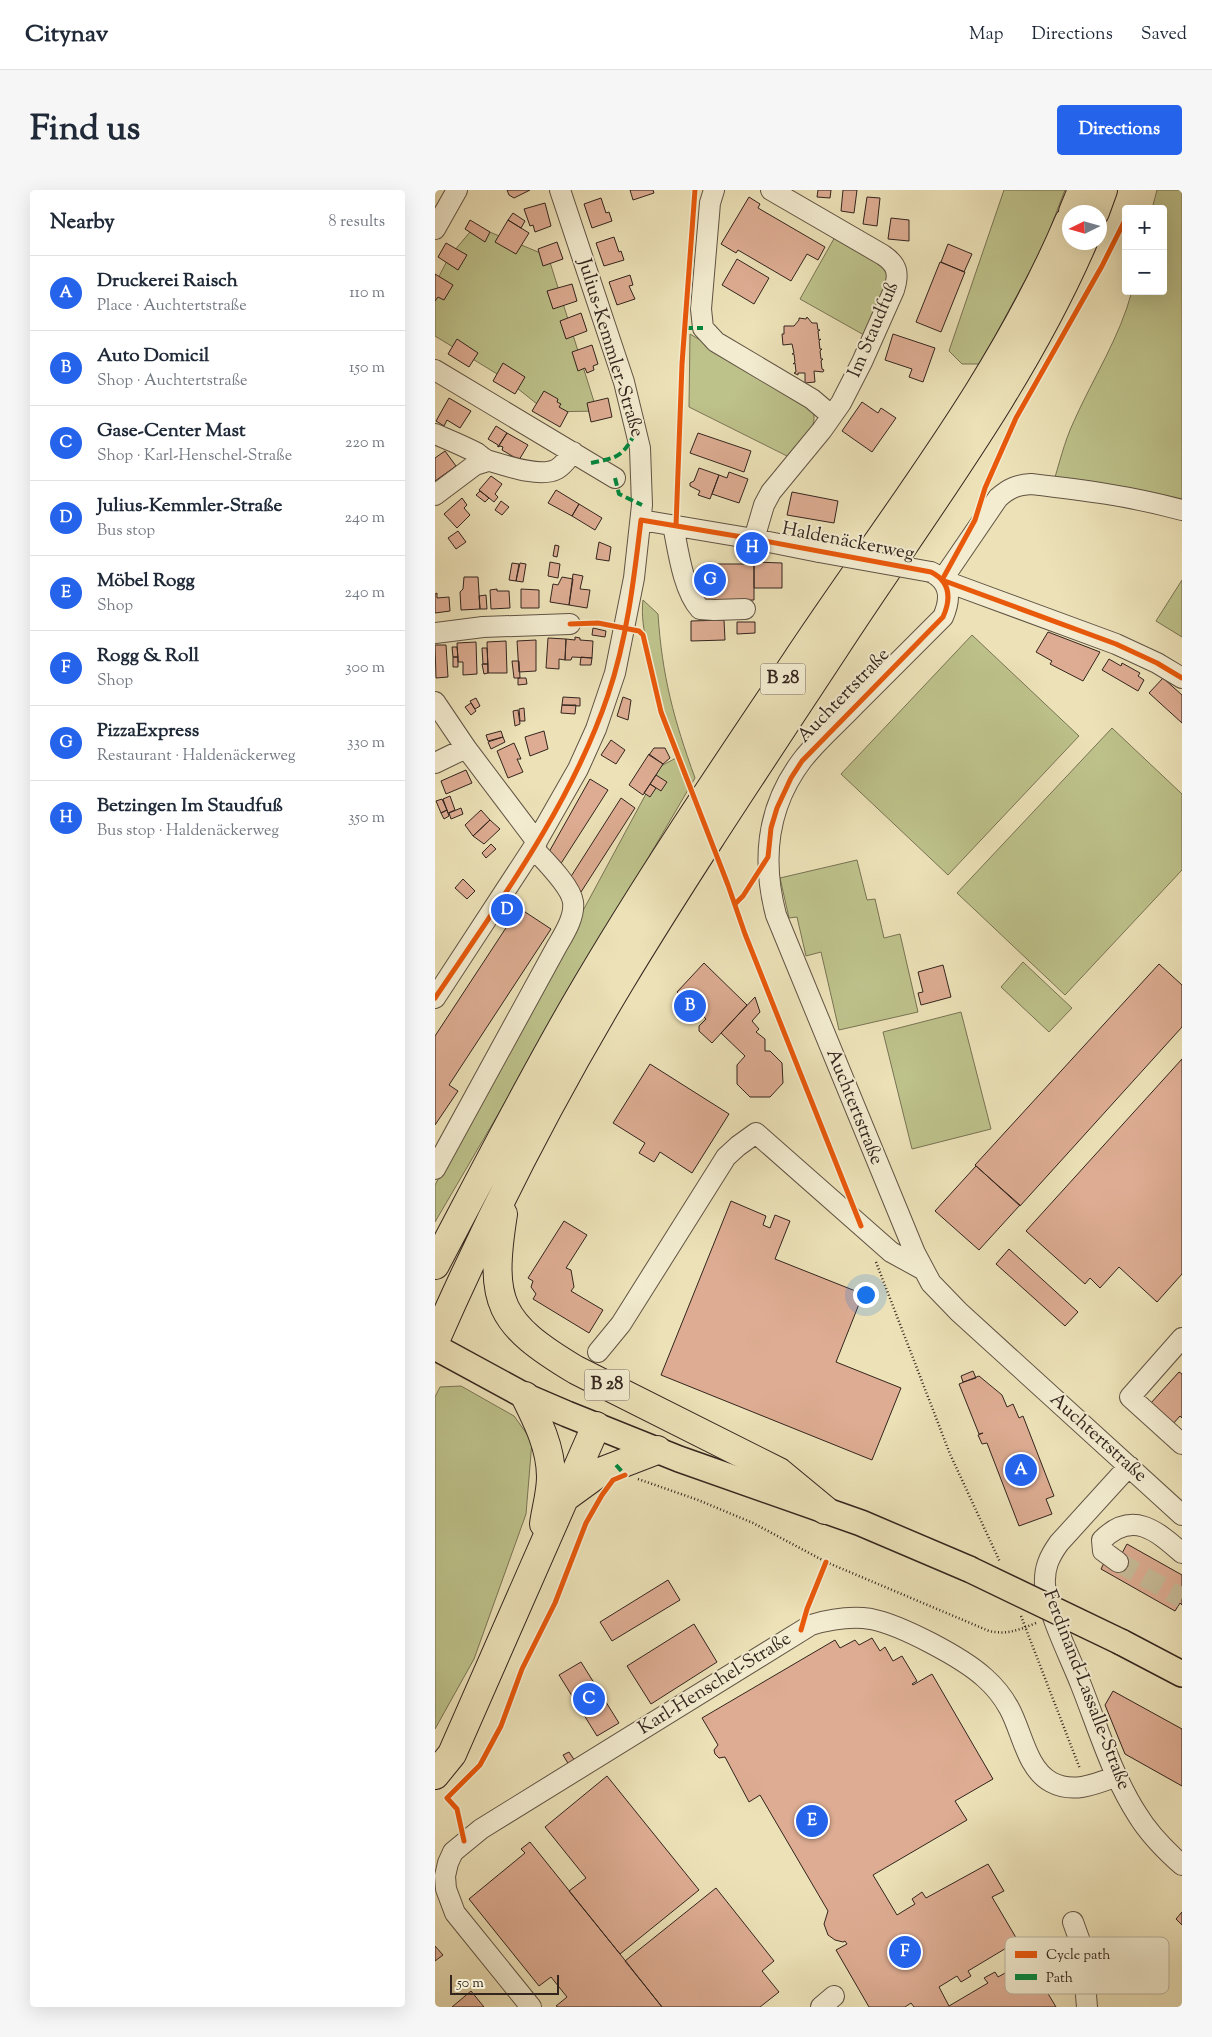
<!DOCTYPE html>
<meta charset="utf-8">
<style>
:root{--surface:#fff;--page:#f6f6f7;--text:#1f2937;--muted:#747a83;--line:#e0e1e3;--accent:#2563eb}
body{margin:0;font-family:"Sorts Mill Goudy",serif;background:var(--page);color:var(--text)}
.controls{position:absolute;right:15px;top:15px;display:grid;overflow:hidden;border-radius:5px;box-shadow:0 5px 20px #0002}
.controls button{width:45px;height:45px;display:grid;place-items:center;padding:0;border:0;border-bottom:1px solid var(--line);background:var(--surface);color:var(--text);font:25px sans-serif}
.compass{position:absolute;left:627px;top:15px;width:45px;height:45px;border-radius:50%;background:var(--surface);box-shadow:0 5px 20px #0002;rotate:265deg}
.scale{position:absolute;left:15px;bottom:12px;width:109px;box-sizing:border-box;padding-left:5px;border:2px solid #33251e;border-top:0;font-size:14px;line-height:18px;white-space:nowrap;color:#33251e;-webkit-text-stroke:4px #f3ecd0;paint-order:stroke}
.you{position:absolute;left:430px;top:1104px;width:18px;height:18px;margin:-12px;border:4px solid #fff;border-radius:50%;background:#1a73e8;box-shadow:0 0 0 8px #1a73e833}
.badge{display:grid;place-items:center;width:32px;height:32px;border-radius:50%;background:var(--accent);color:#fff;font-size:16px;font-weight:700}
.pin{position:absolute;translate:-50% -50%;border:2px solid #fff;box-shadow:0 1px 5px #0006}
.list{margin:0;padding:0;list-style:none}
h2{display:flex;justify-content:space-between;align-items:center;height:65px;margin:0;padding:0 20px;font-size:21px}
h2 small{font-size:16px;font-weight:400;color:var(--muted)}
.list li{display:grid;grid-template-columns:32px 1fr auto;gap:15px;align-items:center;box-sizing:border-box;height:75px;padding:0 20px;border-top:1px solid var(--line)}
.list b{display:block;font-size:19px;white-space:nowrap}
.list p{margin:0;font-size:16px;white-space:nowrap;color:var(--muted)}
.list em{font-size:16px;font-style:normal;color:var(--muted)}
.map{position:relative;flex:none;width:747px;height:1817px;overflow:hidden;border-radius:5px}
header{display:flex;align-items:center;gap:30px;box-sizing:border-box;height:70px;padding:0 25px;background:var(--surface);border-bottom:1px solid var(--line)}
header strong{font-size:24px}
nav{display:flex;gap:28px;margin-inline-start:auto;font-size:18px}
.intro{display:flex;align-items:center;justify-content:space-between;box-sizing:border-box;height:120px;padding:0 30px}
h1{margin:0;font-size:35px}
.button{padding:12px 22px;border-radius:5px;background:var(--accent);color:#fff;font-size:18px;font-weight:700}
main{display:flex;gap:30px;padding:0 30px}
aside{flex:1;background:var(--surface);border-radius:5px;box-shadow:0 5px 20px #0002}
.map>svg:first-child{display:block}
.green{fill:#bdc18a;stroke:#787354}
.building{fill:#ddac92;stroke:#33251e}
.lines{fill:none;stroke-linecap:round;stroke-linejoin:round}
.minor-tunnel{stroke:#c7bb98;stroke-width:20;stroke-dasharray:20 10;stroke-linecap:butt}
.minor-casing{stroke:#615444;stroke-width:22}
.major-casing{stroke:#33251e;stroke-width:28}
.highway-casing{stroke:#33251e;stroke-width:30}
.path{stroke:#33251e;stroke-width:2.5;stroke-dasharray:1 2.5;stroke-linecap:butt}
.minor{stroke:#f3ecd0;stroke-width:20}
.major{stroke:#ece1b7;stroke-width:25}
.highway{stroke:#ece1b7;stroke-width:28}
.minor-bridge-casing{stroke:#615444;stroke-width:22;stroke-linecap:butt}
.major-bridge-casing{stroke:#33251e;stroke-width:28;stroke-linecap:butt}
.minor-bridge{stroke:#f3ecd0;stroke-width:20}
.major-bridge{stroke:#ece1b7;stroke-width:25}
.quiet{stroke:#00873e;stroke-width:4;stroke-dasharray:8 4;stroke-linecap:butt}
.cycleway-casing{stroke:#f3ecd0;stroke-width:8}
.cycleway{stroke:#e8590c;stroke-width:5}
.labels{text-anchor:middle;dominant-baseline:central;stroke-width:4;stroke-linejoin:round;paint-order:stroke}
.shield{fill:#f3ecd0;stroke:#6d6153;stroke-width:1}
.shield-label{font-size:18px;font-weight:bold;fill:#33251e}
.street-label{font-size:19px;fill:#33251e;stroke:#f3ecd0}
.key{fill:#f3ecd0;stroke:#b9b09b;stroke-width:1}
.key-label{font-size:14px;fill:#33251e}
</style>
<header>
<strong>Citynav</strong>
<nav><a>Map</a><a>Directions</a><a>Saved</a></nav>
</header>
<div class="intro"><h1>Find us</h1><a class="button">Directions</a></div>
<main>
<aside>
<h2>Nearby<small>8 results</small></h2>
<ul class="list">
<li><span class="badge">A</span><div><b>Druckerei Raisch</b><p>Place · Auchtertstraße</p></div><em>110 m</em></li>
<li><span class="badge">B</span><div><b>Auto Domicil</b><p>Shop · Auchtertstraße</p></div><em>150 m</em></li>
<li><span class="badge">C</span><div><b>Gase-Center Mast</b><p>Shop · Karl-Henschel-Straße</p></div><em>220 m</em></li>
<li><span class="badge">D</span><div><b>Julius-Kemmler-Straße</b><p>Bus stop</p></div><em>240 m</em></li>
<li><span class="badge">E</span><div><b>Möbel Rogg</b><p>Shop</p></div><em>240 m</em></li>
<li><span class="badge">F</span><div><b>Rogg &amp; Roll</b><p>Shop</p></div><em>300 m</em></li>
<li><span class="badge">G</span><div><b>PizzaExpress</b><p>Restaurant · Haldenäckerweg</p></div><em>330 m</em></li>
<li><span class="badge">H</span><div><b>Betzingen Im Staudfuß</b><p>Bus stop · Haldenäckerweg</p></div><em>350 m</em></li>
</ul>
</aside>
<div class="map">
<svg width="747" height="1817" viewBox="0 0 747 1817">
<rect width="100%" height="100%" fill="#ece1b7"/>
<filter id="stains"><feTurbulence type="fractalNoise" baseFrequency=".004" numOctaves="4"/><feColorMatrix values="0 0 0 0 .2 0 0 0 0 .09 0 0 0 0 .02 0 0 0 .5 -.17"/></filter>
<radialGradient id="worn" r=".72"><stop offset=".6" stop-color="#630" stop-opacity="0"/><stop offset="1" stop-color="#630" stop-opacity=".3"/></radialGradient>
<path class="green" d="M569,0H630L608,57L545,174H527L514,161Z
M722,0H747V320L617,297C624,275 629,252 639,231C658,188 685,147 697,101H728V19H717Z
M40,36L113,66L162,221L112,222L72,190L0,146V94L14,67Z
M401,45L446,72L455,84L452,101L429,145L365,109Z
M255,144L370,212C372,215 376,219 378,222C384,238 363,256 354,267L254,217Z
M747,390V447L721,431Z
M208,410L223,424C227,486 239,530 260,588L0,1032V995L226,576L243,567C229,530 218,495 212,456C209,440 206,426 208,410Z
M537,445L644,546L513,685L406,584Z
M677,538L747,604V680L630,805L522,703Z
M422,670L432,710L440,709L449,748L465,744L483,822L404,840L386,762L371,766L362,727L354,728L345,688Z
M588,772L637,818L614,842L566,797Z
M526,822L556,939L477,959L448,842Z
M26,1196L79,1226L97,1251L91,1324L39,1469L0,1539V1207L5,1197Z"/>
<path class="building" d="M72,0H95L79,8L74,5Z
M195,0H218L219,3L198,10Z
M383,0H396L395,8L382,7Z
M408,0H422L419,23L406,21Z
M314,7L325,14L323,18L390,57L383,70L372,64L356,91L303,60L301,63L286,54Z
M432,7L445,8L442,36L428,34Z
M166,8L171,23L174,22L177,31L157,38L149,14Z
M110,13L116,36L100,42L98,35L95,36L89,19Z
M78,23L90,31L86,38L73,30Z
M456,28L474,30V51L453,49Z
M35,30L55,42L50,52L30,39Z
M73,30L94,43L81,64L60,52Z
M179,47L184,62L186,61L189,70L169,76L161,53Z
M122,52L128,69L108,76L103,59Z
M11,53L32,65L23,80L3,67Z
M513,54L537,64L529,82L506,72Z
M302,69L334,88L319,114L287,95Z
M505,72L530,82L506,142L481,132Z
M0,84L18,95L9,110L3,107L0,111Z
M195,85L198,95L194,96L200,109L182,115L174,92Z
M137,94L142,111L118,119L112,101Z
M146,123L152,141L131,149L125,131Z
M372,127L377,133H382L383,140H385L383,141L384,150L386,149L384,151L385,159H387L385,161L386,169H388L386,171L387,179L389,180L388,182L379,181L380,192L370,193V183H363V185L359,183L361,182L360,173L358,174L360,172L359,164H357L359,163L357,154L348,155L347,144H349V136H359L364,130V128L371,129Z
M458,144L500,158L488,192L474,187L477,179L450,170Z
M22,149L43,163L34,177L13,164Z
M157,155L163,174L158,176L159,180L152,183L150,178L143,181L137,162Z
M68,173L90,187L80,204L58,191Z
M109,201L123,209L122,212L126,214L124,217L133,222L125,237L97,221Z
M14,208L36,221L25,238L12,230L9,236L1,231Z
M173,208L177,227L156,232L152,213Z
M427,212L443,223L446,218L461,228L437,262L407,241Z
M61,236L72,243L63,257V255L53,249Z
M72,243L93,255L84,270L67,260L68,257L65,256L63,257Z
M263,243L316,261L309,282L255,263Z
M10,261L21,276L0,291V268Z
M264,278L284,285L275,309L263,305L265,301L255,296V293L259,291Z
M294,282L313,289L304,313L277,304L284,285L292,288Z
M56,286L67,294L60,304L63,307L59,312L44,300Z
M121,300L144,314L137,326L113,313Z
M45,301L54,308L50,312L41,305Z
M357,302L403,311L399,333L352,325Z
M27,308L32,315L29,318L35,325L22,338L9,324Z
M66,311L74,317L67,325L60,320Z
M144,314L167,328L160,340L137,326Z
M23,341L31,352L21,359L13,348Z
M164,352L176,357L174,371L161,369Z
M120,355L124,356L122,367L118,366Z
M115,372L125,374L123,388L113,386Z
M319,372L347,373V398H319Z
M77,373L84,374L81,391L74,390Z
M85,373L91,374L88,392L81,391Z
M268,374H319V410L269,411Z
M138,384L148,386L145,399L155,400L152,418L134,415Z
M29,387H43L45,419L26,420L25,402L28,399Z
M127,387L138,389L134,415L115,412L118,394L123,395Z
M62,399V401H74L75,418L56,419L55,400Z
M86,399L104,400V418H86Z
M2,403V408L14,407L15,421L0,423V404Z
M51,405L52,419H45L44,406Z
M289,430L290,450L256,451V431Z
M302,432H320V443L302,444Z
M158,438L171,441L170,447L157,445Z
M613,442L665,462L648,491L615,474L617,471L601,462Z
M140,447L145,448V450L158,451L157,468L137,467L136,470H130L131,449L140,450Z
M113,448L131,449L130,470L124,469V479L111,478Z
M101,450V481L84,482L82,451Z
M71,451L72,483H53L52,452Z
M41,452L42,484L28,485V472H23L22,453Z
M0,455H11L13,487L1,488Z
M17,457H22L23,467H18Z
M47,458H52L53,474H48Z
M18,467H23V477H18Z
M146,467L157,468L156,475H145Z
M674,469L686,476L687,473L705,483L703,486L709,490L703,501L667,480Z
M77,471H84L85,488H79Z
M47,474H53V483L49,484Z
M83,488H91L92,494L83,495Z
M728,488L747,505V533L714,503Z
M128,507L145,508V516L127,515Z
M188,507L196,510L193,530L182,526Z
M41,508L45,516L40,519L35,511Z
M36,513L41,521L36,525L30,517Z
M127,515H141L140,524L126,523Z
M89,518L90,531H85L84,519Z
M83,520L85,534L80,536L78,521Z
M66,541L68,547L53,551L51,545Z
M109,541L113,559L95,566L90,547Z
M68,547L70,552L56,559L53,552Z
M176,550L190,560L181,574L166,565Z
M79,553L86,569H82L88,582L73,588L62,561Z
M219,558H230L235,568L228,574L214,565Z
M214,564L228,574L208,605L194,595Z
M31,580L37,593L11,604L6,591Z
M221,585L232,592L226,601L215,594Z
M155,589L173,600L125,675L114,662Z
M215,594L221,598L215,607L209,603Z
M15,606L20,620L13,623L8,609Z
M186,608L200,618L146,702L135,688Z
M7,609L12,620L6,623L1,611Z
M26,618L28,624L16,629L14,623Z
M12,620L14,626L9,629L6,623Z
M46,620L55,630L38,646L30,635Z
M55,630L65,639L49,654L38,646Z
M56,654L61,659L51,668L47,663Z
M28,689L40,701L32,709L20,698Z
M84,718L116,739L14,895L23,901L0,935V846Z
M269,773L312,815L277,853L264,841V836L271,829L242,802Z
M724,774L747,795V837L585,1016L540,975Z
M508,775L516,807L486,815L483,803L488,802L483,782Z
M320,807L325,822L317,831L324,839L321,842L330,849V861H335L347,873L348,893L335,907H315L302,894V875L310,866L286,843Z
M747,869V1084L722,1112L684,1077L665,1098L655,1088L650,1094L591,1041Z
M215,874L294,924L257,983L225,962L219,972L204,963L210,953L178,933Z
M541,976L585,1015L544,1060L500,1021Z
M296,1011L331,1026L328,1035L335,1038L340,1025L355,1031L340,1069L428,1104L401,1172L466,1198L437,1270L226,1185Z
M129,1031L152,1045L131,1078L136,1080L139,1097L136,1101L168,1120L154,1143L98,1109L101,1104L96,1097L98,1091L93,1088Z
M574,1059L643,1122L630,1136L561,1074Z
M538,1181L541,1188L528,1192L526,1186Z
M744,1182L747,1184V1228L745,1226L737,1235L715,1214Z
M544,1186L567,1205L572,1217L578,1214L584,1228L588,1226L619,1306L611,1309L617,1324L584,1336L552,1253L547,1254L543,1245L548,1243L544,1244L524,1194Z
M692,1354L747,1385V1415L745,1413L740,1421L666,1379L670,1371L680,1376Z
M233,1390L245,1410L177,1451L165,1432Z
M259,1434L282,1472L216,1514L192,1476Z
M437,1448L445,1461L450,1457L458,1471L467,1466L482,1491L477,1494L478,1495L497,1484L558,1589L520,1611L532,1630L438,1685L462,1725L480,1714L477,1709L487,1702L491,1708L553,1674L569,1701L557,1707L583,1751L533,1781L536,1786L526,1792L522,1786L504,1797L514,1816L553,1793L549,1788L560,1782L563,1787L593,1770L621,1817H479L476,1813L470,1817H434L401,1760L412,1754L410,1751L408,1752L400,1750L393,1745L389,1734L393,1721L325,1605L314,1612L290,1567L284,1568L280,1564L279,1560L283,1555L267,1528L400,1450L405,1458L420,1450L424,1455Z
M146,1472L184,1533L162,1546L124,1485Z
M678,1501L747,1539V1596L690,1564L670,1515Z
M134,1562L140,1571L134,1575L128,1565Z
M172,1586L264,1700L185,1764L134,1701L151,1688L110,1637Z
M95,1652L185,1764L227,1817H123L121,1816L132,1807L116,1787L104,1796L34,1709L90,1663L86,1659Z
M281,1698L339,1771L327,1781L344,1802L325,1817H227L190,1771Z
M747,1722V1735L741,1729Z
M0,1756L8,1765L0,1771Z
M36,1801L49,1817H17Z"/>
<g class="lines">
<path class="minor-tunnel" d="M683,1372L747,1408"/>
<g class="minor-casing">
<path id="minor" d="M279,0L275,13L266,119L268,138L281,152L377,209L397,226
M0,39L22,0
M0,180L180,288
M0,244C14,250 29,256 42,263C46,266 50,270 55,271C72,276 106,288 122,279C129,275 133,268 138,262
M0,305L40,275L53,271
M206,330L319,349L384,362
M238,335C243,360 248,400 265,419L279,420L310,419
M319,349L329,315L336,302L387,240L406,213L427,172L459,100C464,84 463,75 448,65L336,0
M496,382C516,392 516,409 508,427C479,456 450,485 421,514C404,532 384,549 368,569C332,616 326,668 341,725L480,1063L496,1093L524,1122L747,1325
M507,390L563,308C574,298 582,295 596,294C648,300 696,306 747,320
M507,390L681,454L722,473L747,488
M0,443L48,437L135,434
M0,512L31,558L102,652
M0,573L31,558
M0,808L98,658L143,579L161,539L180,483L199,388L207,315L205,258L189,192L125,0
M0,979L122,756C129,744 140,727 138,712C136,696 109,670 98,658
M747,1148L695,1207L747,1254
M163,1162L186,1134L291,967L303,956L321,943L456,1062L487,1079
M694,1276L624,1353C614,1367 609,1378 610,1395C613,1424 635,1467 646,1495C663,1538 677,1585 702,1624C714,1644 730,1660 747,1675
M683,1372L668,1361L667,1350C697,1320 721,1340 747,1363
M638,1732L647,1757L652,1817
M96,1817L20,1723L11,1699L10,1686L13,1673L18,1662L46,1639L376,1435C396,1429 416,1426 436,1429C466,1435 527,1467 550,1488C559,1496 568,1507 574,1518C587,1541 591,1578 616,1592C638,1604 661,1594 682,1586
M386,1817L399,1806"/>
</g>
<g class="major-casing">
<path id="major" d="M0,1157L90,1206L132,1224L244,1269L426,1333L534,1379
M686,1452L747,1484"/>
</g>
<g class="highway-casing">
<path id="highway" d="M638,22L647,0
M660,22L668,0
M68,1024C54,1113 63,1133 141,1180L344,1282L390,1320
M0,1075C47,986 93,896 143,810C210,695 285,584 359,474C455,329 566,192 634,31
M0,1151C54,1028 116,907 185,792C257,673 335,557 411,441C494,315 588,191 648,52
M90,1206C103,1232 116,1258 116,1287C116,1303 111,1319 109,1334
M132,1306L165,1282L222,1260
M0,1585L17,1564L161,1236"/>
</g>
<path class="path" d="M441,1072L515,1264L565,1372
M203,1289L263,1310L318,1333L391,1372L554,1441C572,1445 584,1440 601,1433
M586,1426L645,1579"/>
<use href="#minor" class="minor"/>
<use href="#major" class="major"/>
<use href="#highway" class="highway"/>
<g class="minor-bridge-casing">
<path id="minor-bridge" d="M384,362L496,382"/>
</g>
<g class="major-bridge-casing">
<path id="major-bridge" d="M534,1379L686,1452"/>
</g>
<use href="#minor-bridge" class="minor-bridge"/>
<use href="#major-bridge" class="major-bridge"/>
<path class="quiet" d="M250,138H268
M156,273C185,267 187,267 202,240
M180,288L184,304L207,315
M181,1275L190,1285"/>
<g class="cycleway-casing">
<path id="cycleway" d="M241,336L247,174L260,0
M507,390L540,330L550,298L581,228L667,76L691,28
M507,390L681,454L722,473L747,488
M135,434L163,433L204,441L208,445L226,522L293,695L310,744L426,1036
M0,808C64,713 136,615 173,505C192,449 199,389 206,330L319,349L496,382C516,392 516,409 508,427L367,571L356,588L342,618L336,638L333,667L308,706L300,714
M366,1440L372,1419L391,1372
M29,1651L22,1619L12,1608L45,1575L66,1536L87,1479L120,1413L151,1333L167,1305L178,1290L190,1285"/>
</g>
<use href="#cycleway" class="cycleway"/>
</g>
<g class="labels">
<g class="shield">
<rect x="325.5" y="473.5" width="45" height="31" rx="4"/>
<rect x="149.5" y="1179.5" width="45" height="31" rx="4"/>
</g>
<g class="shield-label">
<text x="348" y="489">B 28</text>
<text x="172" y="1195">B 28</text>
</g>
<g class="street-label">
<text transform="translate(439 140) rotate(-67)">Im Staudfuß</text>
<text transform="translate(175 158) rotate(73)">Julius-Kemmler-Straße</text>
<text transform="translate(413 352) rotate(11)">Haldenäckerweg</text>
<text transform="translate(409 506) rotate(-46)">Auchtertstraße</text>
<text transform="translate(419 917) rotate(68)">Auchtertstraße</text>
<text transform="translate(663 1248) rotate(42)">Auchtertstraße</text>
<text transform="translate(280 1494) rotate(-32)">Karl-Henschel-Straße</text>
<text transform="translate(651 1500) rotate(69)">Ferdinand-Lassalle-Straße</text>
</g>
</g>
<rect x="570" y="1747" width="164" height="57" rx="8" class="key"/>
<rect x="580" y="1761" width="22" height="7" fill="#e8590c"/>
<rect x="580" y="1784" width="22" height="6" fill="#00873e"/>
<g class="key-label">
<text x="611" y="1769">Cycle path</text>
<text x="611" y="1792">Path</text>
</g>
<rect width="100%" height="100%" filter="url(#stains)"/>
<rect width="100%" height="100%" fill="url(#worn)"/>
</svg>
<div class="controls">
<button>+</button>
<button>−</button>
</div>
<svg class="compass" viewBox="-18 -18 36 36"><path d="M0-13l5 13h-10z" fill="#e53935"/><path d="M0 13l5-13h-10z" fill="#747a83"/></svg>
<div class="scale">50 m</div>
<div class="you"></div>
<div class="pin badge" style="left:586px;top:1280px">A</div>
<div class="pin badge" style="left:255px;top:816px">B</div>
<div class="pin badge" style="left:154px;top:1509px">C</div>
<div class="pin badge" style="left:72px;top:720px">D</div>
<div class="pin badge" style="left:377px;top:1631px">E</div>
<div class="pin badge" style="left:470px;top:1762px">F</div>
<div class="pin badge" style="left:275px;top:390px">G</div>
<div class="pin badge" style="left:317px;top:358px">H</div>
</div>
</main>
